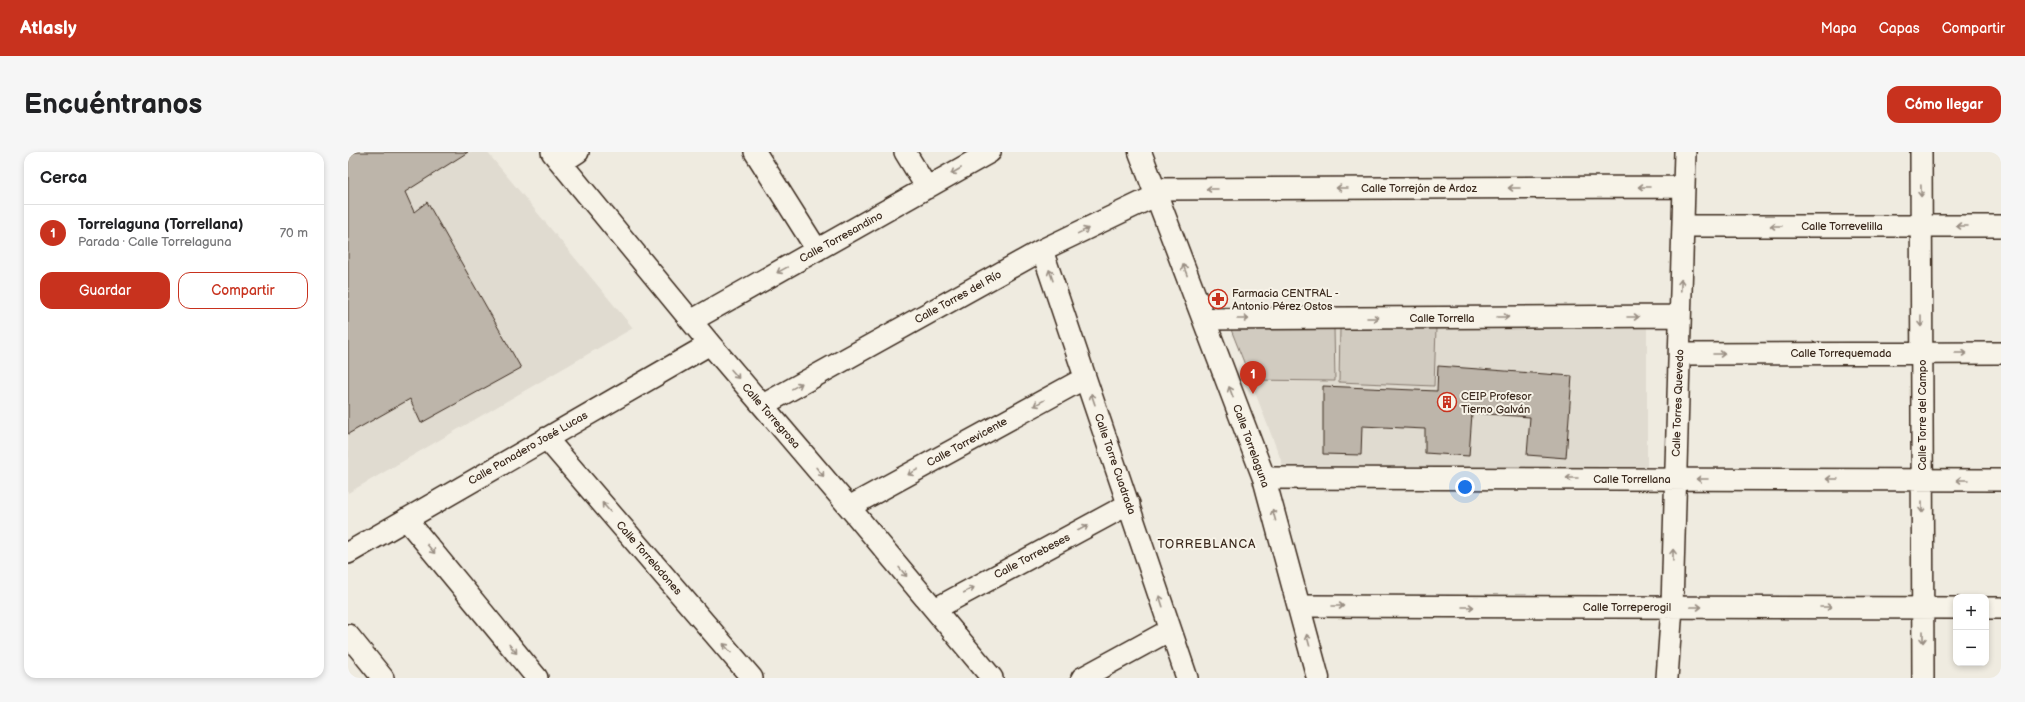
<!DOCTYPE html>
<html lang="es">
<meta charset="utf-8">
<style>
:root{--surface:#fff;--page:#f6f6f6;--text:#202124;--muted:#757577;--line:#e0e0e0;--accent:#c8321e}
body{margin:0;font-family:"Balsamiq Sans",sans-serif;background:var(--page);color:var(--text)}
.controls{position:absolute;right:12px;bottom:12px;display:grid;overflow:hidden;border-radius:8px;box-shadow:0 2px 6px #0003}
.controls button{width:36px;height:36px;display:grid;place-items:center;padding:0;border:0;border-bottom:1px solid var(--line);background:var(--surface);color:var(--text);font:20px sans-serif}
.you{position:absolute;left:1117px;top:335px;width:14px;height:14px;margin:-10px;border:3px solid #fff;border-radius:50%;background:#1a73e8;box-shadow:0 0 0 6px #1a73e833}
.badge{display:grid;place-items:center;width:26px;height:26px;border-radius:50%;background:var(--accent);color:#fff;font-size:13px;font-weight:700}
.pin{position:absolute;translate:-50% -33px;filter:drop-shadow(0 1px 2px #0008)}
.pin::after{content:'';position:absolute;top:21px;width:14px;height:12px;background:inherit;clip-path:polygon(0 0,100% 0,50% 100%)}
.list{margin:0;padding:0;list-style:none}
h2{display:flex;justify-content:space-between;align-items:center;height:52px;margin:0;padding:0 16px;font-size:17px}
h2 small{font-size:13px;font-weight:400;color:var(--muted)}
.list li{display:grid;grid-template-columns:26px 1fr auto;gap:12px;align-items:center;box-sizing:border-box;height:56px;padding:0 16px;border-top:1px solid var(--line)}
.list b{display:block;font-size:15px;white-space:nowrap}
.list p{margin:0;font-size:13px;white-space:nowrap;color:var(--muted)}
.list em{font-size:13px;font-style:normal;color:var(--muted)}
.actions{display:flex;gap:8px;padding:12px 16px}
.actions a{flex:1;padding:9px 0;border:1px solid var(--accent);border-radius:12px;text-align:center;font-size:14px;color:var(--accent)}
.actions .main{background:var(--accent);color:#fff}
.map{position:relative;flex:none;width:1653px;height:526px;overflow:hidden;border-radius:12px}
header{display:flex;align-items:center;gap:24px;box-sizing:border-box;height:56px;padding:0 20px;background:var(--accent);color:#fff}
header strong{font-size:19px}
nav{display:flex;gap:22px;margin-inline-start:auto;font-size:14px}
.intro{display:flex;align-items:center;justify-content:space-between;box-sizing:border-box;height:96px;padding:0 24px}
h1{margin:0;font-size:28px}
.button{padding:10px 18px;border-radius:12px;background:var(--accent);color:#fff;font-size:14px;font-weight:700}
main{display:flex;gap:24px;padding:0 24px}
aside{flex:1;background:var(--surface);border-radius:12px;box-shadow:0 2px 6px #0003}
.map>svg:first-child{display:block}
.built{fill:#e0dbd0}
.green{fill:#d1cbc0;stroke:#867a6f}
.building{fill:#bdb5aa;stroke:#3b2a1e}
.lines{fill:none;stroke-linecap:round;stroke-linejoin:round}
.minor-casing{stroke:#3b2a1e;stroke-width:24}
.tertiary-casing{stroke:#3b2a1e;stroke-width:25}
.minor{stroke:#f7f3e8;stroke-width:21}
.tertiary{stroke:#f7f3e8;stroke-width:22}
.oneway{stroke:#998e83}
.labels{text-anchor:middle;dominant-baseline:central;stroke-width:4;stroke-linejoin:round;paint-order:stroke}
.street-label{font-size:11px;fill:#3b2a1e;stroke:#f7f3e8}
.poi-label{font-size:11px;fill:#3b2a1e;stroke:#f7f3e8;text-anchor:start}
.neighbourhood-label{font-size:12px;letter-spacing:1px;fill:#3b2a1e;stroke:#f7f3e8}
</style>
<header>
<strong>Atlasly</strong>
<nav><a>Mapa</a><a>Capas</a><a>Compartir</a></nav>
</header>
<div class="intro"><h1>Encuéntranos</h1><a class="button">Cómo llegar</a></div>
<main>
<aside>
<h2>Cerca<small></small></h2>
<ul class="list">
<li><span class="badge">1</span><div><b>Torrelaguna (Torrellana)</b><p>Parada · Calle Torrelaguna</p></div><em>70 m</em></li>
</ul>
<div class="actions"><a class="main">Guardar</a><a>Compartir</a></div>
</aside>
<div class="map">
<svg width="1653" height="526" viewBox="0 0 1653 526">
<rect width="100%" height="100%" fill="#efebe0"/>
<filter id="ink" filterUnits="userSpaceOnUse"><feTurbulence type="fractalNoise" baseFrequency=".025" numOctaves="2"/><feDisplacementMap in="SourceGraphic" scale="8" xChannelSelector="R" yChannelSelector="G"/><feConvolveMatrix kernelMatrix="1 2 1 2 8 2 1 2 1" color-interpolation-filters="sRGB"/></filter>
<g filter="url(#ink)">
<path class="built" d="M0,0H139L285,176L0,341Z
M1299,174V316H936L882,175Z"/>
<path class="green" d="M882,175L986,176L987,229L903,228Z
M992,176H1088L1086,234L991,230Z"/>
<path class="building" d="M0,0H120L57,40L66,60L79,50L173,216L73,271L62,247L0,282Z
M1090,214L1224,224L1218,306L1179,303L1182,265L1124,261L1121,304L1077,301V277L1014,274L1013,303L975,302V234L1089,239Z"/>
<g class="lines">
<g class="minor-casing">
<path id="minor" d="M204,0L362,192L501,355L644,526
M407,0L469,98
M557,0L579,36
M1573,0L1575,526
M213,11L230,0
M806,37L1335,35
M1335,74H1653
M694,98L839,526
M856,167L1332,164
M343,169L642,0
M1332,202L1653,201
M415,253L694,98L809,43
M198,286L404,526
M916,326L1653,328
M501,355L737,226
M58,367L189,526
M0,401L362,192
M951,454L1608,456
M1638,456H1653
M587,457L781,352
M0,483L35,526
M734,526L822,478
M1319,526L1324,455L1337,0"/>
</g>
<g class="tertiary-casing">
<path id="tertiary" d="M792,0L916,326L970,526"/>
</g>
<use href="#minor" class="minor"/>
<use href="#tertiary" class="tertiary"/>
</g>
<defs><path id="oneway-shaft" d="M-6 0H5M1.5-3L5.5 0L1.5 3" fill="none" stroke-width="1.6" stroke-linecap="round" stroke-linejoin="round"/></defs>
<g class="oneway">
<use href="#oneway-shaft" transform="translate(608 19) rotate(150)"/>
<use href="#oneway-shaft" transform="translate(1296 35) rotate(180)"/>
<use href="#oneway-shaft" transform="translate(994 36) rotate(180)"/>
<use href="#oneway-shaft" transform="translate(1166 36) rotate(180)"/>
<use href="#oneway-shaft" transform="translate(864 37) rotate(180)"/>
<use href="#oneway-shaft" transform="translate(1573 39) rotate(89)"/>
<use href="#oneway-shaft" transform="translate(1428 74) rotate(-180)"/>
<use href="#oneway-shaft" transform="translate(1614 74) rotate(180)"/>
<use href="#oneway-shaft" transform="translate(735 79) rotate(-26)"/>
<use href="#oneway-shaft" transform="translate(434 118) rotate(151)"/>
<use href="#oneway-shaft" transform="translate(837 118) rotate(-111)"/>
<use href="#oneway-shaft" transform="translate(703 123) rotate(-109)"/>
<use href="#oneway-shaft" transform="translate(1333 133) rotate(-88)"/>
<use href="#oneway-shaft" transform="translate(1155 165)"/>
<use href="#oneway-shaft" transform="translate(1285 165)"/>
<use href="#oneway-shaft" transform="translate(1025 166)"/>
<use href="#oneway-shaft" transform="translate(895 167)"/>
<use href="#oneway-shaft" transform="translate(1573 169) rotate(90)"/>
<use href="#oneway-shaft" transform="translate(1613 201)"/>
<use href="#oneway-shaft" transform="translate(1371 202)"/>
<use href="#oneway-shaft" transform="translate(387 222) rotate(49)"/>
<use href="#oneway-shaft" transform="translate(449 234) rotate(-29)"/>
<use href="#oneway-shaft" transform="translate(883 240) rotate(-111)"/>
<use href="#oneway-shaft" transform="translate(745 247) rotate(-109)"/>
<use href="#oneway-shaft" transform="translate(691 251) rotate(151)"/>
<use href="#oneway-shaft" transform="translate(472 320) rotate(50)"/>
<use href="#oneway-shaft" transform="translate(565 320) rotate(151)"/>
<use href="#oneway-shaft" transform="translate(1224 326) rotate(-180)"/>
<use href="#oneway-shaft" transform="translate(1354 327) rotate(-180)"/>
<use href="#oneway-shaft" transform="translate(1484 327) rotate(-180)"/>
<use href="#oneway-shaft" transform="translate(1614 328) rotate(-180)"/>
<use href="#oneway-shaft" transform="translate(258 355) rotate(-131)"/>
<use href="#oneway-shaft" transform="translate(1574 355) rotate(90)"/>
<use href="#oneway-shaft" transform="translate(926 363) rotate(-105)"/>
<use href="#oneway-shaft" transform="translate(735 376) rotate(-28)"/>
<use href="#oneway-shaft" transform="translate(83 397) rotate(50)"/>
<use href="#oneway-shaft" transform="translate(1325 403) rotate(-89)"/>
<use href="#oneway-shaft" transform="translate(555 420) rotate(50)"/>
<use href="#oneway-shaft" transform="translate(621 438) rotate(-28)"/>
<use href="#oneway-shaft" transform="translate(813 449) rotate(-108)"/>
<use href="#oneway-shaft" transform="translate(990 454)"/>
<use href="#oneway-shaft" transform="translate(1120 455)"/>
<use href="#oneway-shaft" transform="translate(1348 455)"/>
<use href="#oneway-shaft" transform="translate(1478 455)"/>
<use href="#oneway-shaft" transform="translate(1575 485) rotate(90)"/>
<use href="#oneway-shaft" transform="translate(960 488) rotate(-105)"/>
<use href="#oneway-shaft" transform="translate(379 496) rotate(-131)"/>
<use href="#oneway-shaft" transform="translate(165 497) rotate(50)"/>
</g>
</g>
<defs>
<g id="pharmacy-ring" transform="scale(1)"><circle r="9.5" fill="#f7f3e8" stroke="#c8321e" stroke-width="1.5"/><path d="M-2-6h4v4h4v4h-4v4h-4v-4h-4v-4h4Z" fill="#c8321e"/></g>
<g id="building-ring" transform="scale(1)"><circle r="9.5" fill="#f7f3e8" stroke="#c8321e" stroke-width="1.5"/><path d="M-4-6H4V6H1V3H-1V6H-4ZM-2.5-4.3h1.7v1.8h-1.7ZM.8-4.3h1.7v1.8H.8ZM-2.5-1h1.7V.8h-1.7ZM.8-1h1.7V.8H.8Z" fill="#c8321e"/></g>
</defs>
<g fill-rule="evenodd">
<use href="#pharmacy-ring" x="870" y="147"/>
<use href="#building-ring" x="1099" y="250"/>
</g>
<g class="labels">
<g class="street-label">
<text x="1071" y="36">Calle Torrejón de Ardoz</text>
<text x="1494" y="74">Calle Torrevelilla</text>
<text transform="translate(493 85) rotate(-29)">Calle Torresandino</text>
<text transform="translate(610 145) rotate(-29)">Calle Torres del Río</text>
<text x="1094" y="166">Calle Torrella</text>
<text x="1493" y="201">Calle Torrequemada</text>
<text transform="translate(1330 251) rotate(-88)">Calle Torres Quevedo</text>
<text transform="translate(1574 263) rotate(-90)">Calle Torre del Campo</text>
<text transform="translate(423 264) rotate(49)">Calle Torregrosa</text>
<text transform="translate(619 290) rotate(-29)">Calle Torrevicente</text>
<text transform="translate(903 294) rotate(70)">Calle Torrelaguna</text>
<text transform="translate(180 296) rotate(-30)">Calle Panadero José Lucas</text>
<text transform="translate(767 312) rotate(71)">Calle Torre Cuadrada</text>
<text x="1284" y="327">Calle Torrellana</text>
<text transform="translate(684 404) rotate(-28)">Calle Torrebeses</text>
<text transform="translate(301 406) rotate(49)">Calle Torrelodones</text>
<text x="1279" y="455">Calle Torreperogil</text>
</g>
<g class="poi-label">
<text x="884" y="141">Farmacia CENTRAL -<tspan x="884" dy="13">Antonio Pérez Ostos</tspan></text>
<text x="1113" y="244">CEIP Profesor<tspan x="1113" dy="13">Tierno Galván</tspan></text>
</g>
<g class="neighbourhood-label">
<text x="859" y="392">TORREBLANCA</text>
</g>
</g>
</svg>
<div class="controls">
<button>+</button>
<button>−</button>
</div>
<div class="you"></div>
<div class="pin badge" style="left:905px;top:242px">1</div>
</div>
</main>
